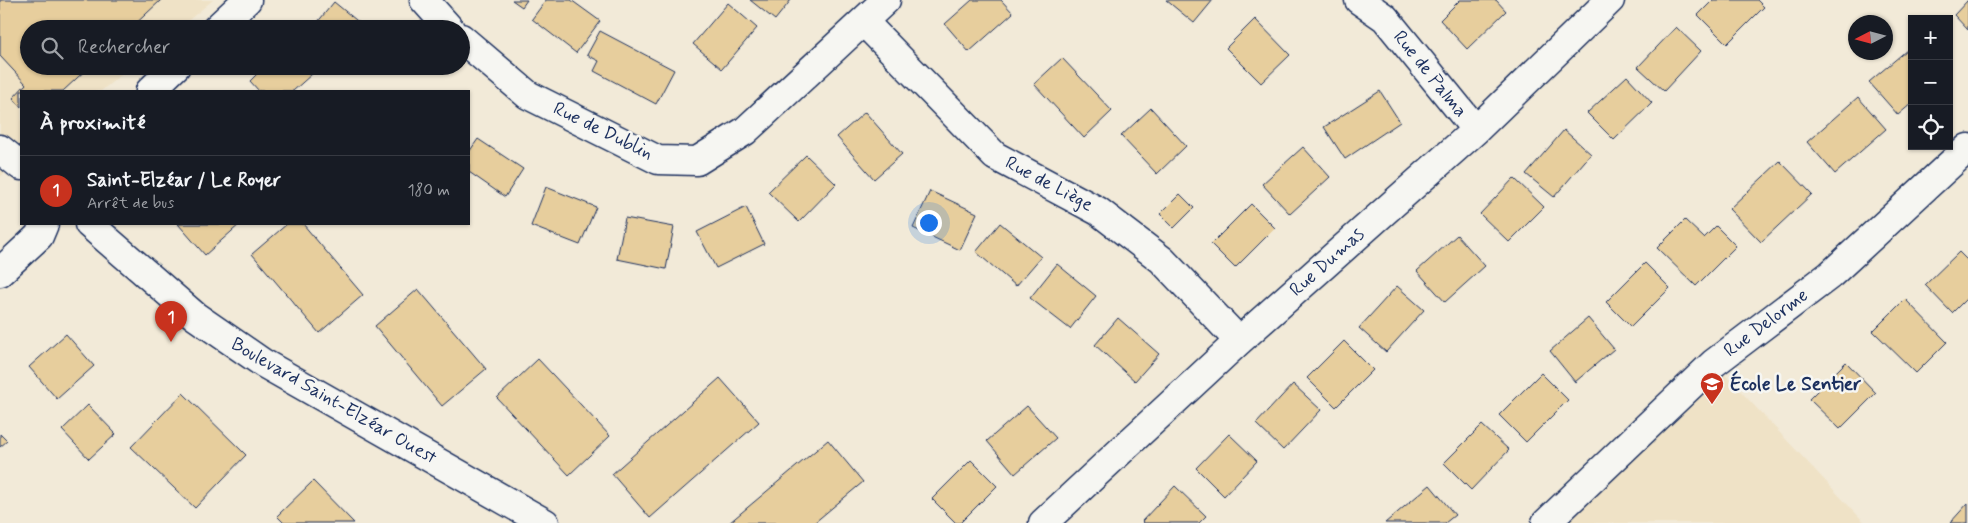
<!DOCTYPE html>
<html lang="fr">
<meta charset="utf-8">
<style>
:root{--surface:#171b24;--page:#242831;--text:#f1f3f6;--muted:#9ea1a6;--line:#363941;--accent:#c8321e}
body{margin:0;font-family:Mynerve,sans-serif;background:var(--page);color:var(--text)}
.controls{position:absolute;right:15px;top:15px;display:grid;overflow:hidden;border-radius:0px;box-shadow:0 1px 4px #0004}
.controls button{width:45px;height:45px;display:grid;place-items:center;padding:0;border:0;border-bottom:1px solid var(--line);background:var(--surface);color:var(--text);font:25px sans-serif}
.compass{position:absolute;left:1848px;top:15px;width:45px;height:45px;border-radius:50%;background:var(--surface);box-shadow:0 1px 4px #0004;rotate:264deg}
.you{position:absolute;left:928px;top:222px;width:18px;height:18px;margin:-12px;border:4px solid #fff;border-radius:50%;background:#1a73e8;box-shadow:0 0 0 8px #1a73e833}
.badge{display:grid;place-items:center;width:32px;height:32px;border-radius:50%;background:var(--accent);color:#fff;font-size:16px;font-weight:700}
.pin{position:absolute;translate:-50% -41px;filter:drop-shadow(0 1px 2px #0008)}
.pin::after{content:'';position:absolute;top:26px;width:18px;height:15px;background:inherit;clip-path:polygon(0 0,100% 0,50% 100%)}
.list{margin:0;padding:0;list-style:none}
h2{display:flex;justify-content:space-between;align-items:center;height:65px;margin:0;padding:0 20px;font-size:21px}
h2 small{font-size:16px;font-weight:400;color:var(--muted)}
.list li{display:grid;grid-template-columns:32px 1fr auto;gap:15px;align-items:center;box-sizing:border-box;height:70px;padding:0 20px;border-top:1px solid var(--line)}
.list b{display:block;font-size:19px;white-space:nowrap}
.list p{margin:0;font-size:16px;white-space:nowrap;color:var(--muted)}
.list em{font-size:16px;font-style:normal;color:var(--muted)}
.icon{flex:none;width:28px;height:28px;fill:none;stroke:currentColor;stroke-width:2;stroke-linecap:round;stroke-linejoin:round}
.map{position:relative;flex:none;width:1968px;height:523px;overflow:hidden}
.search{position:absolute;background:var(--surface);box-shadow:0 1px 4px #0004;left:20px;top:20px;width:450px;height:55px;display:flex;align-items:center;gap:12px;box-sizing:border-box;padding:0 18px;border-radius:28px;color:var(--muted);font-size:19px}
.panel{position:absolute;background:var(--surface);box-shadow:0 1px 4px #0004;left:20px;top:90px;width:450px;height:135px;border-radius:0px}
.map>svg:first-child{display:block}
.built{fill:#efe2c6}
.building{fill:#e7ce9d;stroke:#1b2f5e}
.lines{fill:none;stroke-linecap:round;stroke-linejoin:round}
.minor-casing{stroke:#1b2f5e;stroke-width:31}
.tertiary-casing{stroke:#1b2f5e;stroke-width:31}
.minor{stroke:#f6f6f2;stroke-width:28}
.tertiary{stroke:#f6f6f2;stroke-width:28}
.labels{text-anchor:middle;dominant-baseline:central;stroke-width:5;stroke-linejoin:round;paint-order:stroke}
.street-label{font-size:19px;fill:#1b2f5e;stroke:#f6f6f2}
.poi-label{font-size:19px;font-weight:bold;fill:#1b2f5e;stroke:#f6f6f2;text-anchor:start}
</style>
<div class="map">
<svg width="1968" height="523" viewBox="0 0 1968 523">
<rect width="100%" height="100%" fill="#f2ead8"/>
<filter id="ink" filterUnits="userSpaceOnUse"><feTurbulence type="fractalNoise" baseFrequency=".02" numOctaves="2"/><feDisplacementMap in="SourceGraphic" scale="10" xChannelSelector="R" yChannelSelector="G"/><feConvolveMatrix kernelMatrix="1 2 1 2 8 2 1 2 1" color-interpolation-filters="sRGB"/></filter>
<g filter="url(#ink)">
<path class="built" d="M0,0H213L178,29H29V66H132L101,91H21V158L0,177Z
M1714,363L1865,523H1546Z"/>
<path class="building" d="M0,0H161L130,29H29V66H90L63,91H21V107L13,98L26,84L0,56Z
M512,0H527L522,7Z
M546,0H571L600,21L576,53L532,19Z
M750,0H791L775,20Z
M972,0H1001L1013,13L969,52L945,24Z
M1166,0H1213L1194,23Z
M1460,0H1496L1506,11L1467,49L1440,20Z
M1713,0H1757L1764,7L1727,44L1698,15Z
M1968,0V30L1954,15Z
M334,2L367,29H312Z
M728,3L757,28L722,69L693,44Z
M1255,19L1290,55L1261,83L1226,48Z
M1676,27L1701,51L1664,91L1638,67Z
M600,31L674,70L656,104L594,71L599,61L587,55Z
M1907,50L1912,55V103L1898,115L1869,82Z
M1062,58L1112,111L1084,138L1034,84Z
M265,66H305L312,74L293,91H259L250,81Z
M347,66H357L353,71Z
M1627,76L1652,103L1614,140L1587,113Z
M1380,91L1400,122L1345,159L1324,127Z
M1858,97L1886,129L1835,174L1807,142Z
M1151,108L1186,146L1157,174L1121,136Z
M865,112L902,154L874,179L837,137Z
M1564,130L1591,154L1554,197L1526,174Z
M478,139L523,169L505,197L469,172V152Z
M1303,147L1330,177L1290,214L1262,184Z
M806,155L836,184L799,222L768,192Z
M1780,161L1812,194L1761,242L1729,209Z
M1514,178L1544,207L1509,242L1480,214Z
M546,187L596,207L580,245L531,226Z
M930,191L977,213L960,250L913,228Z
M1180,194L1194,208L1174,228L1160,214Z
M1251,204L1275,228L1235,268L1211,244Z
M746,207L764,244L716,268L697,232Z
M625,218L674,227L666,269L617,259Z
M1685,220L1704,238L1716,226L1736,246L1696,286L1657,248Z
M1000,223L1041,257L1016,286L976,252Z
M178,224H240L205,255Z
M287,224H303L363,295L319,333L252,254Z
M1457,235L1485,266L1445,302L1417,271Z
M1959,252L1968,261V297L1952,313L1925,285Z
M1645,263L1670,288L1631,327L1606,302Z
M1057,264L1096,296L1070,329L1030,298Z
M1397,286L1424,310L1386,352L1359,328Z
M418,289L486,369L442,406L375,326Z
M1905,299L1947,342L1916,373L1873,331Z
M1118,318L1159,354L1135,381L1095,345Z
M1588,318L1614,349L1575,382L1550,351Z
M66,334L94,366L57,399L29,367Z
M1344,341L1373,370L1336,407L1307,378Z
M538,359L610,436L569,475L497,398Z
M1846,362L1876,393L1840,429L1809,399Z
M1541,373L1568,400L1526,442L1499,415Z
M720,378L759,422L650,518L612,474Z
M1293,384L1321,410L1283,450L1256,424Z
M183,393L246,455L195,508L131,447Z
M88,405L116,434L89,459L62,430Z
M1027,406L1056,438L1015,474L987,441Z
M1482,425L1509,450L1471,490L1444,463Z
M0,434L7,441L0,447Z
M1229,434L1257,461L1224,496L1196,468Z
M828,440L863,482L814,523H729Z
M971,460L997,486L960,523H956L932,499Z
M313,481L354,523H284L277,516Z
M1430,485L1455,515L1445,523H1385Z
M1175,486L1206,516L1199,523H1144L1142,521Z
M1968,503V523H1950Z"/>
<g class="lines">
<g class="minor-casing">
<path id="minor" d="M424,0L450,29
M1359,0L1385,18L1476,130
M864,22L995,156L1098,211L1162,260L1239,341
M216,29L247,0
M461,38L528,95L658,160L697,161L745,131L886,0
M150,91L176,66
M0,272L39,236L44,224
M1043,523L1239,341L1476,130L1610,0
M1546,523L1714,363L1830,275L1968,148"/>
</g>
<g class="tertiary-casing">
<path id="tertiary" d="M0,149L21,166
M89,224L195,316L263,363L545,523"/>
</g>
<use href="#minor" class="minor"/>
<use href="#tertiary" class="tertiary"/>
</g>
</g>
<defs>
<g id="school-pin" transform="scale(1.25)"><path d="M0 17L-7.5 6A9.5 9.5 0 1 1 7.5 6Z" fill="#c8321e" stroke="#f6f6f2"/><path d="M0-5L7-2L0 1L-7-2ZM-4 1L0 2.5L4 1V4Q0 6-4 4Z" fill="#fff"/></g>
</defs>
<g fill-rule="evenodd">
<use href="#school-pin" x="1712" y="384"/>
</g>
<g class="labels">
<g class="street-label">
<text transform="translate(1430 74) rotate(51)">Rue de Palma</text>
<text transform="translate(603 131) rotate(26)">Rue de Dublin</text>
<text transform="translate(1049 184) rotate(28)">Rue de Liège</text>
<text transform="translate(1327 262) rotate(-42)">Rue Dumas</text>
<text transform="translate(1766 323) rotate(-37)">Rue Delorme</text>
<text transform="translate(334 401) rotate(30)">Boulevard Saint-Elzéar Ouest</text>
</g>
<g class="poi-label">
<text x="1730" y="384">École Le Sentier</text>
</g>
</g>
</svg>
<div class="controls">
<button>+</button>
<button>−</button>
<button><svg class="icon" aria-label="locate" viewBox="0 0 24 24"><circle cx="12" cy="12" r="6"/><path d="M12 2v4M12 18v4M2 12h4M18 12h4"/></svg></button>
</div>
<svg class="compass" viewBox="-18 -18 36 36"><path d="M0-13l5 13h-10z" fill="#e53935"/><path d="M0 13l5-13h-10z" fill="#9ea1a6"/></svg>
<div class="you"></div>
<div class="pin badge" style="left:171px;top:342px">1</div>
<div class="search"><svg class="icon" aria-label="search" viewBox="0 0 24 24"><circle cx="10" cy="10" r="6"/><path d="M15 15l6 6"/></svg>Rechercher</div>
<section class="panel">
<h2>À proximité<small></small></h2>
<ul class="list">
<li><span class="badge">1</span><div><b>Saint-Elzéar / Le Royer</b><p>Arrêt de bus</p></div><em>180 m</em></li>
</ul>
</section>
</div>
